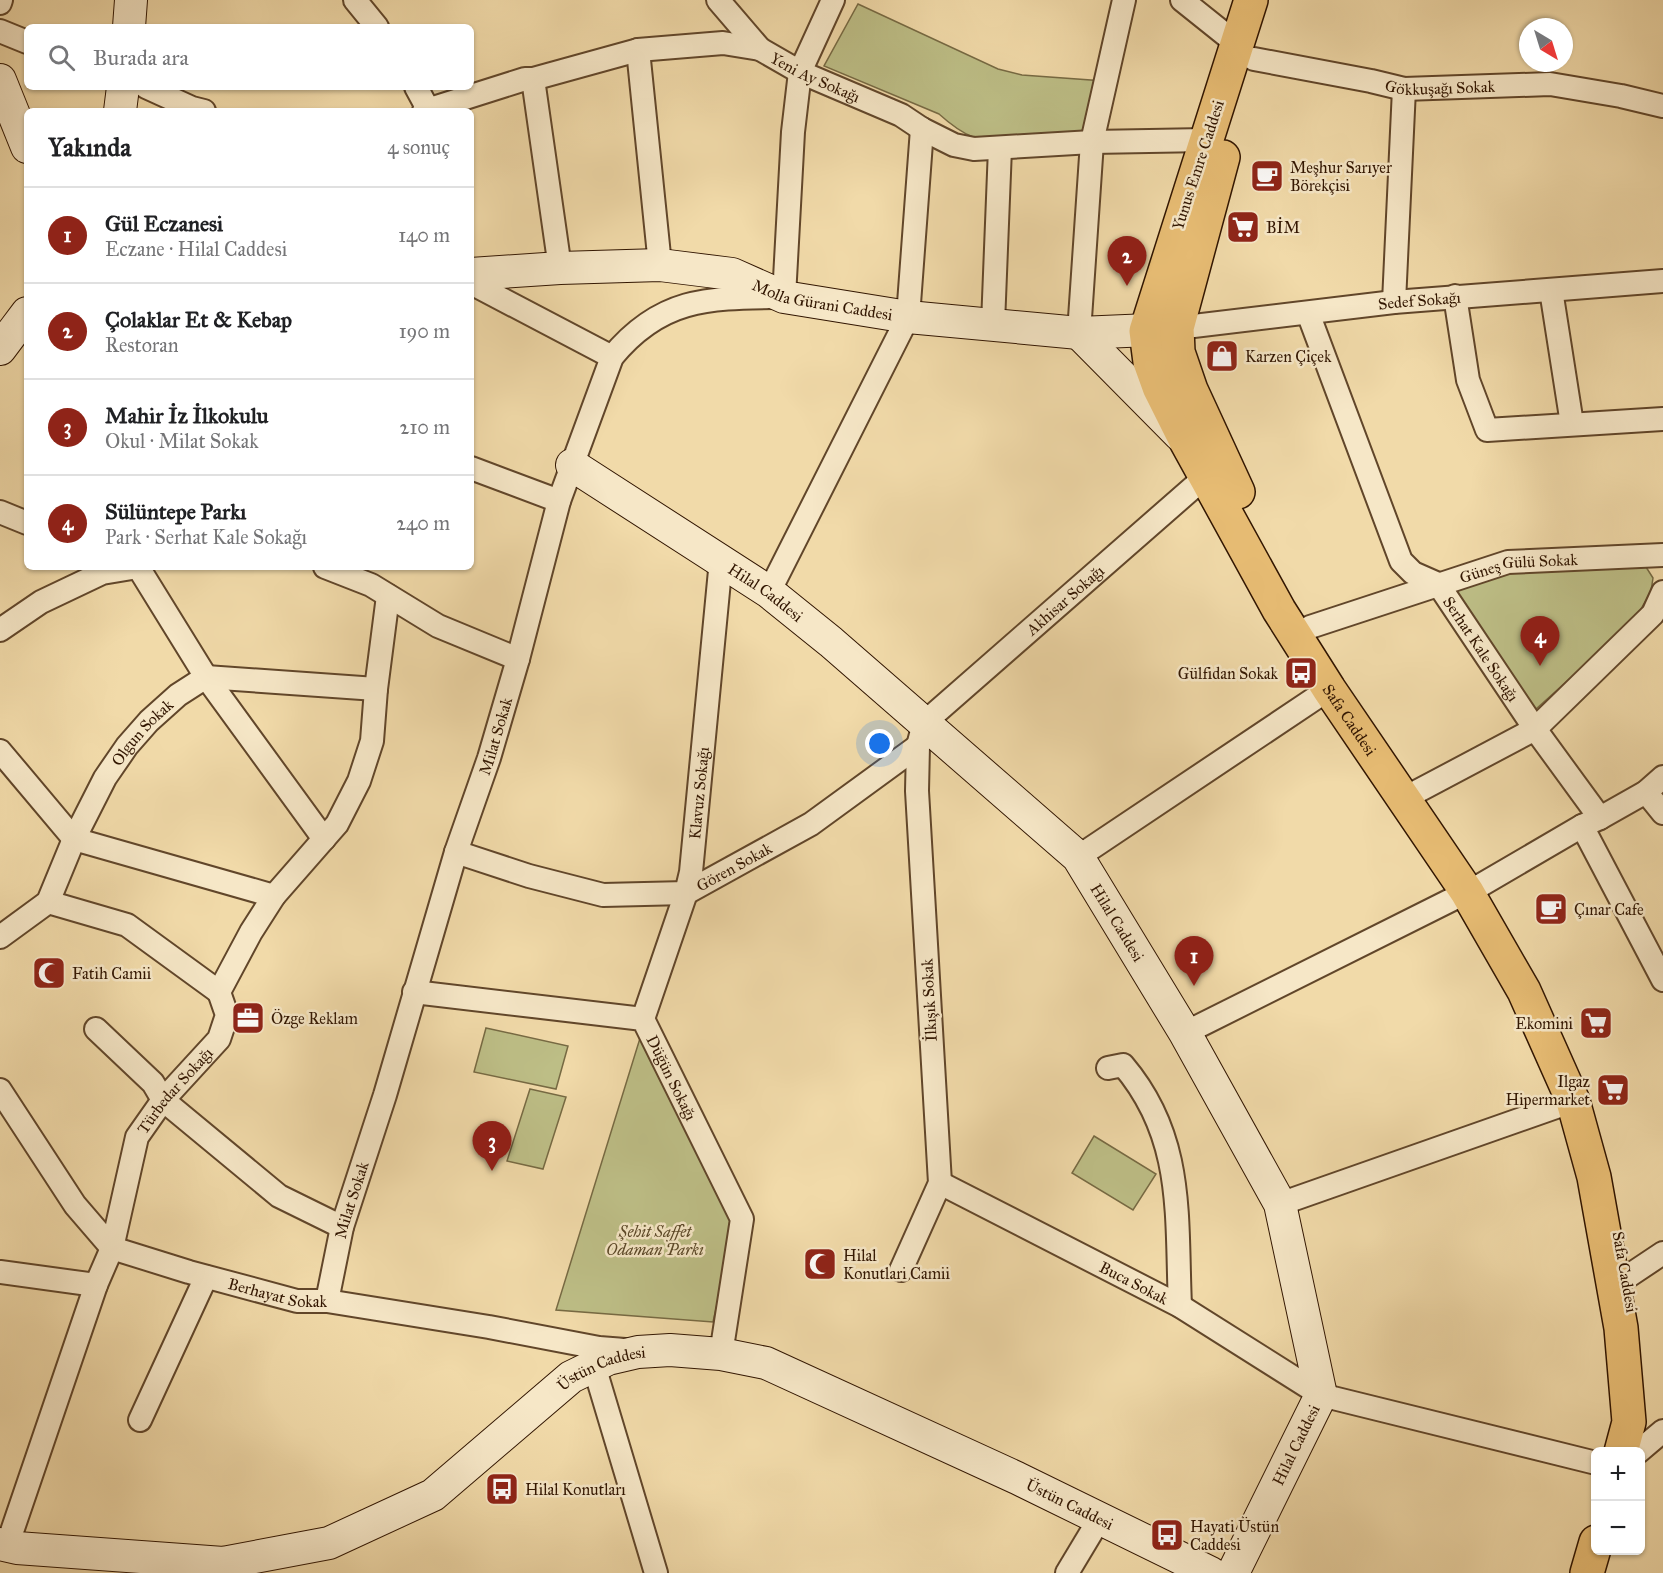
<!DOCTYPE html>
<html lang="tr">
<meta charset="utf-8">
<style>
:root{--surface:#fff;--page:#f6f6f6;--text:#202124;--muted:#757577;--line:#e0e0e0;--accent:#8f2418}
body{margin:0;font-family:"IM FELL Great Primer",serif;background:var(--page);color:var(--text)}
.controls{position:absolute;right:18px;bottom:18px;display:grid;overflow:hidden;border-radius:9px;box-shadow:0 2px 4px #0004}
.controls button{width:54px;height:54px;display:grid;place-items:center;padding:0;border:0;border-bottom:2px solid var(--line);background:var(--surface);color:var(--text);font:30px sans-serif}
.compass{position:absolute;left:1519px;top:18px;width:54px;height:54px;border-radius:50%;background:var(--surface);box-shadow:0 2px 4px #0004;rotate:142deg}
.you{position:absolute;left:880px;top:744px;width:21px;height:21px;margin:-15px;border:4px solid #fff;border-radius:50%;background:#1a73e8;box-shadow:0 0 0 9px #1a73e833}
.badge{display:grid;place-items:center;width:39px;height:39px;border-radius:50%;background:var(--accent);color:#fff;font-size:20px;font-weight:700}
.pin{position:absolute;translate:-50% -50px;filter:drop-shadow(0 2px 3px #0008)}
.pin::after{content:'';position:absolute;top:32px;width:21px;height:18px;background:inherit;clip-path:polygon(0 0,100% 0,50% 100%)}
.list{margin:0;padding:0;list-style:none}
h2{display:flex;justify-content:space-between;align-items:center;height:78px;margin:0;padding:0 24px;font-size:26px}
h2 small{font-size:20px;font-weight:400;color:var(--muted)}
.list li{display:grid;grid-template-columns:39px 1fr auto;gap:18px;align-items:center;box-sizing:border-box;height:96px;padding:0 24px;border-top:2px solid var(--line)}
.list b{display:block;font-size:22px;white-space:nowrap}
.list p{margin:0;font-size:20px;white-space:nowrap;color:var(--muted)}
.list em{font-size:20px;font-style:normal;color:var(--muted)}
.icon{flex:none;width:33px;height:33px;fill:none;stroke:currentColor;stroke-width:2;stroke-linecap:round;stroke-linejoin:round}
.map{position:relative;flex:none;width:1663px;height:1573px;overflow:hidden}
.search{position:absolute;background:var(--surface);box-shadow:0 2px 4px #0004;left:24px;top:24px;width:450px;height:66px;display:flex;align-items:center;gap:15px;box-sizing:border-box;padding:0 21px;border-radius:9px;color:var(--muted);font-size:22px}
.panel{position:absolute;background:var(--surface);box-shadow:0 2px 4px #0004;left:24px;top:108px;width:450px;height:462px;border-radius:9px}
.map>svg:first-child{display:block}
.green{fill:#bdbe86;stroke:#776a43;stroke-width:1.5}
.lines{fill:none;stroke-linecap:round;stroke-linejoin:round}
.street-casing{stroke:#61462a;stroke-width:26}
.secondary-casing{stroke:#311500;stroke-width:34}
.primary-casing{stroke:#311500;stroke-width:36}
.street{stroke:#f6e7c7;stroke-width:22}
.secondary{stroke:#f6e7c7;stroke-width:32}
.primary{stroke:#e8bd74;stroke-width:33}
.labels{text-anchor:middle;dominant-baseline:central;stroke-width:5;stroke-linejoin:round;paint-order:stroke}
.street-label{font-size:16px;fill:#311500;stroke:#f6e7c7}
.poi-label{font-size:16px;fill:#311500;stroke:#f6e7c7;text-anchor:start}
.park-label{font-size:16px;font-style:italic;fill:#5b4828;stroke:#f6e7c7}
</style>
<div class="map">
<svg width="1663" height="1573" viewBox="0 0 1663 1573">
<rect width="100%" height="100%" fill="#f1daa9"/>
<filter id="stains"><feTurbulence type="fractalNoise" baseFrequency=".00333" numOctaves="4"/><feColorMatrix values="0 0 0 0 .2 0 0 0 0 .09 0 0 0 0 .02 0 0 0 .5 -.17"/></filter>
<radialGradient id="worn" r=".72"><stop offset=".6" stop-color="#630" stop-opacity="0"/><stop offset="1" stop-color="#630" stop-opacity=".3"/></radialGradient>
<path class="green" d="M858,4L998,69L1022,75L1104,81L1089,134C1059,137 999,146 973,137C960,132 949,123 939,114L824,66Z
M1646,567L1653,578L1651,591L1641,609L1622,632L1536,709L1530,710L1450,591L1514,568Z
M486,1028L568,1046L556,1089L474,1072Z
M641,1035L684,1086L734,1229L713,1322L556,1310Z
M530,1089L566,1097L543,1169L507,1161Z
M1094,1136L1156,1174L1133,1210L1072,1173Z"/>
<g class="lines">
<g class="street-casing">
<g id="street">
<path d="M355,0L377,27"/>
<path d="M718,0L760,49"/>
<path d="M1182,0L1237,44"/>
<path d="M0,3L1,0"/>
<path d="M0,31L27,42"/>
<path d="M638,50L660,265"/>
<path id="s1" d="M1254,59L1371,81L1404,89L1550,84L1621,96L1663,106"/>
<path d="M533,79L560,268"/>
<path d="M146,87L192,108L204,111"/>
<path d="M416,87L429,111"/>
<path id="s2" d="M424,111L525,79H533L638,50L723,43L760,49L800,72L901,115L922,129L954,145L974,149L1092,142L1206,140"/>
<path d="M471,283L612,357"/>
<path d="M1551,290L1572,424"/>
<path d="M1455,296L1468,380L1487,430L1663,419"/>
<path d="M1394,302L1404,89"/>
<path id="s3" d="M1308,313L1401,561L1413,573L1438,584L1535,729L1600,818"/>
<path d="M993,324L1000,148"/>
<path id="s4" d="M1177,328L1394,302L1663,281"/>
<path d="M1079,333L1092,142L1124,0"/>
<path d="M471,468L559,501"/>
<path d="M0,512L27,523"/>
<path d="M138,567L206,677L324,839"/>
<path d="M325,567L371,585L438,626L518,659"/>
<path d="M769,592L908,317L922,129"/>
<path id="s5" d="M1310,627L1508,562L1663,555"/>
<path d="M0,630L41,602L102,573L138,567"/>
<path d="M0,751L74,839L274,896"/>
<path d="M1418,791L1535,729L1653,614L1663,592"/>
<path d="M1646,792L1663,813"/>
<path d="M1582,826L1663,980"/>
<path id="s6" d="M456,852L529,876L603,895L686,893L811,824L918,746"/>
<path d="M1078,857L1329,689"/>
<path d="M1481,885L1582,826L1600,818L1646,792L1663,777"/>
<path d="M48,902L127,925L219,992"/>
<path id="s7" d="M0,937L48,902L74,839L105,778L127,746L149,721L178,695L206,677L376,689"/>
<path id="s8" d="M414,992L643,1019L742,1219L721,1354"/>
<path id="s9" d="M643,1019L686,893L691,872L721,560"/>
<path d="M96,1029L153,1083L163,1100L279,1196L342,1227"/>
<path d="M1185,1033L1467,892"/>
<path d="M1108,1068L1123,1065C1185,1138 1176,1216 1180,1306"/>
<path id="s10" d="M0,1090L75,1205L112,1248L189,1272L297,1301H327L489,1327L599,1348L625,1350"/>
<path id="s11" d="M940,1183L1180,1306L1321,1395L1596,1463"/>
<path d="M1280,1204L1573,1101"/>
<path id="s12" d="M901,1270L940,1183L917,791L918,746L924,723L1205,477"/>
<path d="M0,1272L96,1285"/>
<path d="M1627,1277L1663,1253"/>
<path id="s13" d="M327,1301L342,1227L385,1095L456,852L489,758L518,659L559,501L612,357C662,296 711,298 784,297L793,132L800,72L833,0"/>
<path d="M594,1366L656,1573"/>
<path d="M140,1420L206,1277"/>
<path d="M1638,1452L1663,1431"/>
<path id="s14" d="M7,1546L96,1285L112,1248L137,1137L163,1100L219,1039L227,1015L219,992L251,932L274,896L337,824L359,781L372,741L376,689L388,596"/>
<path d="M1067,1573L1100,1518"/>
</g>
</g>
<g class="secondary-casing">
<g id="secondary">
<path d="M129,27L131,0"/>
<path d="M0,80L27,147"/>
<path d="M120,111L123,87"/>
<path id="s15" d="M471,274L560,268L660,265L732,274L784,297L908,317L1079,333L1173,329"/>
<path d="M1079,333L1180,435"/>
<path d="M0,349L27,313"/>
<path id="s16" d="M572,465L769,592L831,642L1078,857L1185,1033L1280,1204L1321,1395L1233,1573"/>
<path id="s17" d="M0,1544L17,1548L223,1563L329,1543L433,1495L571,1377L608,1359L638,1352L670,1350L721,1354L766,1363L1017,1478L1211,1573"/>
</g>
</g>
<g class="primary-casing">
<g id="primary">
<path id="s18" d="M1251,0L1146,331L1150,362L1159,387L1186,441L1279,610L1329,689L1467,892L1524,991L1573,1101L1594,1177L1621,1328L1629,1422L1621,1452"/>
<path d="M1223,157L1177,328L1178,352L1191,390L1238,492"/>
<path d="M1587,1573L1596,1542"/>
</g>
</g>
<use href="#street" class="street"/>
<use href="#secondary" class="secondary"/>
<use href="#primary" class="primary"/>
</g>
<defs>
<g id="cafe-square" transform="scale(1.725)"><rect x="-9" y="-9" width="18" height="18" rx="4" fill="#8f2418" stroke="#f6e7c7"/><path d="M-5.5-4.5H6V0H3Q3 3.5 0 3.5H-2.5Q-5.5 3.5-5.5 0ZM3-3.2v2h1.7v-2ZM-6 4.5H4V6H-6Z" fill="#fff"/></g>
<g id="supermarket-square" transform="scale(1.725)"><rect x="-9" y="-9" width="18" height="18" rx="4" fill="#8f2418" stroke="#f6e7c7"/><path d="M-6-5.5h2.5l.6 2H6L4.5 2H-2.5L-4.4-4H-6ZM-1.5 3.2a1.3 1.3 0 1 0 .1 0ZM3 3.2a1.3 1.3 0 1 0 .1 0Z" fill="#fff"/></g>
<g id="shop-square" transform="scale(1.725)"><rect x="-9" y="-9" width="18" height="18" rx="4" fill="#8f2418" stroke="#f6e7c7"/><path d="M-5-2.5h2.3a2.7 3.5 0 0 1 5.4 0H5L5.5 6h-11ZM-1.5-2.5h3a1.5 2.3 0 0 0-3 0Z" fill="#fff"/></g>
<g id="bus-square" transform="scale(1.725)"><rect x="-9" y="-9" width="18" height="18" rx="4" fill="#8f2418" stroke="#f6e7c7"/><path d="M-5-6H5V4H4V6H2V4H-2V6H-4V4H-5ZM-3.5-4V0h7V-4ZM-3.5 1.2v1.5H-2V1.2ZM2 1.2v1.5H3.5V1.2Z" fill="#fff"/></g>
<g id="mosque-square" transform="scale(1.725)"><rect x="-9" y="-9" width="18" height="18" rx="4" fill="#8f2418" stroke="#f6e7c7"/><path d="M3.5-4.9A6 6 0 1 0 3.5 4.9A5 5 0 1 1 3.5-4.9Z" fill="#fff"/></g>
<g id="office-square" transform="scale(1.725)"><rect x="-9" y="-9" width="18" height="18" rx="4" fill="#8f2418" stroke="#f6e7c7"/><path d="M-6-3h4V-5.5h4V-3h4V5H-6ZM-1-4.5V-3h2v-1.5ZM-6 0V1H6V0Z" fill="#fff"/></g>
</defs>
<g fill-rule="evenodd">
<use href="#cafe-square" x="1267" y="176"/>
<use href="#supermarket-square" x="1243" y="227"/>
<use href="#shop-square" x="1222" y="356"/>
<use href="#bus-square" x="1301" y="673"/>
<use href="#cafe-square" x="1551" y="909"/>
<use href="#mosque-square" x="49" y="973"/>
<use href="#office-square" x="248" y="1018"/>
<use href="#supermarket-square" x="1596" y="1023"/>
<use href="#supermarket-square" x="1613" y="1090"/>
<use href="#mosque-square" x="820" y="1264"/>
<use href="#bus-square" x="502" y="1489"/>
<use href="#bus-square" x="1167" y="1535"/>
</g>
<g class="labels">
<g class="street-label">
<text stroke="none"><textPath href="#s2" startOffset="408">Yeni Ay Sokağı</textPath></text>
<text stroke="none"><textPath href="#s1" startOffset="189">Gökkuşağı Sokak</textPath></text>
<text transform="translate(1198 165) rotate(-72)">Yunus Emre Caddesi</text>
<text stroke="none"><textPath href="#s15" startOffset="357">Molla Gürani Caddesi</textPath></text>
<text stroke="none"><textPath href="#s4" startOffset="244">Sedef Sokağı</textPath></text>
<text stroke="none"><textPath href="#s5" startOffset="218">Güneş Gülü Sokak</textPath></text>
<text stroke="none"><textPath href="#s16" startOffset="232">Hilal Caddesi</textPath></text>
<text stroke="none"><textPath href="#s12" startOffset="744">Akhisar Sokağı</textPath></text>
<text stroke="none"><textPath href="#s3" startOffset="387">Serhat Kale Sokağı</textPath></text>
<text stroke="none"><textPath href="#s18" startOffset="789">Safa Caddesi</textPath></text>
<text stroke="none"><textPath href="#s7" startOffset="255">Olgun Sokak</textPath></text>
<text stroke="none"><textPath href="#s13" startOffset="590">Milat Sokak</textPath></text>
<text stroke="none"><textPath href="#s9" startOffset="234">Klavuz Sokağı</textPath></text>
<text stroke="none"><textPath href="#s6" startOffset="291">Gören Sokak</textPath></text>
<text stroke="none"><textPath href="#s16" startOffset="718">Hilal Caddesi</textPath></text>
<text transform="translate(929 1000) rotate(-93)">İlkışık Sokak</text>
<text stroke="none"><textPath href="#s8" startOffset="296">Düğün Sokağı</textPath></text>
<text stroke="none"><textPath href="#s14" startOffset="490">Türbedar Sokağı</textPath></text>
<text stroke="none"><textPath href="#s13" startOffset="104">Milat Sokak</textPath></text>
<text transform="translate(1625 1272) rotate(80)">Safa Caddesi</text>
<text stroke="none"><textPath href="#s11" startOffset="218">Buca Sokak</textPath></text>
<text stroke="none"><textPath href="#s10" startOffset="366">Berhayat Sokak</textPath></text>
<text stroke="none"><textPath href="#s17" startOffset="660">Üstün Caddesi</textPath></text>
<text transform="translate(1296 1445) rotate(-64)">Hilal Caddesi</text>
<text stroke="none"><textPath href="#s17" startOffset="1164">Üstün Caddesi</textPath></text>
</g>
<g class="poi-label">
<text x="1290" y="167">Meşhur Sarıyer<tspan x="1290" dy="18">Börekçisi</tspan></text>
<text x="1266" y="227">BİM</text>
<text x="1245" y="356">Karzen Çiçek</text>
<text x="1278" y="673" text-anchor="end">Gülfidan Sokak</text>
<text x="1574" y="909">Çınar Cafe</text>
<text x="72" y="973">Fatih Camii</text>
<text x="271" y="1018">Özge Reklam</text>
<text x="1573" y="1023" text-anchor="end">Ekomini</text>
<text x="1590" y="1081" text-anchor="end">Ilgaz<tspan x="1590" dy="18">Hipermarket</tspan></text>
<text x="843" y="1255">Hilal<tspan x="843" dy="18">Konutlari Camii</tspan></text>
<text x="525" y="1489">Hilal Konutları</text>
<text x="1190" y="1526">Hayati Üstün<tspan x="1190" dy="18">Caddesi</tspan></text>
</g>
<g class="park-label">
<text x="655" y="1231">Şehit Saffet<tspan x="655" dy="18">Odaman Parkı</tspan></text>
</g>
</g>
<rect width="100%" height="100%" filter="url(#stains)"/>
<rect width="100%" height="100%" fill="url(#worn)"/>
</svg>
<div class="controls">
<button>+</button>
<button>−</button>
</div>
<svg class="compass" viewBox="-18 -18 36 36"><path d="M0-13l5 13h-10z" fill="#e53935"/><path d="M0 13l5-13h-10z" fill="#757577"/></svg>
<div class="you"></div>
<div class="pin badge" style="left:1194px;top:986px">1</div>
<div class="pin badge" style="left:1127px;top:286px">2</div>
<div class="pin badge" style="left:492px;top:1171px">3</div>
<div class="pin badge" style="left:1540px;top:666px">4</div>
<div class="search"><svg class="icon" aria-label="search" viewBox="0 0 24 24"><circle cx="10" cy="10" r="6"/><path d="M15 15l6 6"/></svg>Burada ara</div>
<section class="panel">
<h2>Yakında<small>4 sonuç</small></h2>
<ul class="list">
<li><span class="badge">1</span><div><b>Gül Eczanesi</b><p>Eczane · Hilal Caddesi</p></div><em>140 m</em></li>
<li><span class="badge">2</span><div><b>Çolaklar Et &amp; Kebap</b><p>Restoran</p></div><em>190 m</em></li>
<li><span class="badge">3</span><div><b>Mahir İz İlkokulu</b><p>Okul · Milat Sokak</p></div><em>210 m</em></li>
<li><span class="badge">4</span><div><b>Sülüntepe Parkı</b><p>Park · Serhat Kale Sokağı</p></div><em>240 m</em></li>
</ul>
</section>
</div>
